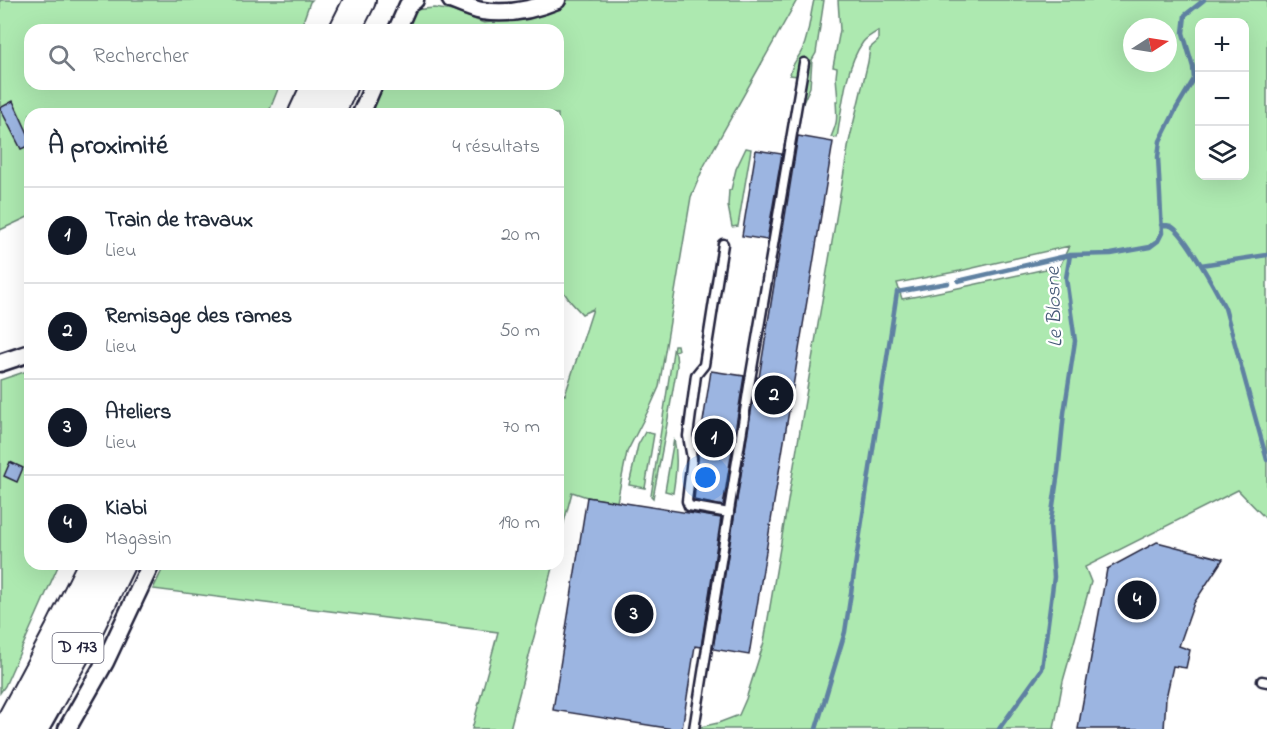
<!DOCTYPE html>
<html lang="fr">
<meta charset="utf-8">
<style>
:root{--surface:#fff;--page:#f6f6f7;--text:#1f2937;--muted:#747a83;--line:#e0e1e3;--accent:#111827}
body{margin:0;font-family:"Indie Flower",sans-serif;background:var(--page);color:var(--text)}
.controls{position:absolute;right:18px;top:18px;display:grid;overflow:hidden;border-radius:12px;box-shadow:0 6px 24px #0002}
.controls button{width:54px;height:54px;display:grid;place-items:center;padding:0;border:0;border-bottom:2px solid var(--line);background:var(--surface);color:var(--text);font:30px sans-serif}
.compass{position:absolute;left:1123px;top:18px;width:54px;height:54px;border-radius:50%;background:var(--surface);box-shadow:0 6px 24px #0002;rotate:78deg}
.you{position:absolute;left:706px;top:478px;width:21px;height:21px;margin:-15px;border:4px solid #fff;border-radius:50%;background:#1a73e8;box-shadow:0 0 0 9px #1a73e833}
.badge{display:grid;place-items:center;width:39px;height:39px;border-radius:50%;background:var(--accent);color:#fff;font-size:20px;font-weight:700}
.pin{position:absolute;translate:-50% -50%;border:3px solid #fff;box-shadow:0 2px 6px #0006}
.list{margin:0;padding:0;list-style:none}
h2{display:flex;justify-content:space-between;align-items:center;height:78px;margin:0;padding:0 24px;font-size:26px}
h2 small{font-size:20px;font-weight:400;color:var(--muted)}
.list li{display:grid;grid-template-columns:39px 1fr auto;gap:18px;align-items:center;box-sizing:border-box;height:96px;padding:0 24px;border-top:2px solid var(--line)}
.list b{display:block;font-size:22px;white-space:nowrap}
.list p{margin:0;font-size:20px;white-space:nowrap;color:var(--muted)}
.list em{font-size:20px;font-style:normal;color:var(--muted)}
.icon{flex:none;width:33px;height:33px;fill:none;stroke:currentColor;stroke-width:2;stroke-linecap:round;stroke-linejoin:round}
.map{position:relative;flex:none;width:1267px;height:729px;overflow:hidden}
.search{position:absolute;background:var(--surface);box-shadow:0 6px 24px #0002;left:24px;top:24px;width:540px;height:66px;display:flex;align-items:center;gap:15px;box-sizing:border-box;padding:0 21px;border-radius:18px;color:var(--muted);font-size:22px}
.panel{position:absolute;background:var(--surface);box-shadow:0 6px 24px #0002;left:24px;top:108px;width:540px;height:462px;border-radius:18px}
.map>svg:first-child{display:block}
.green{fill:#ade9b0;stroke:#688676;stroke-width:1.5;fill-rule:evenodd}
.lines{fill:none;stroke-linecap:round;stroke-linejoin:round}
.stream{stroke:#5f81a2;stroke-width:4.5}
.building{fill:#9cb5e1;stroke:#22223b;stroke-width:1.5}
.lane-casing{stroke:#22223b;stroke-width:13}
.street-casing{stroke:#22223b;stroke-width:21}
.highway-casing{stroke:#22223b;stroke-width:34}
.lane{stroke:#fff;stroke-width:8}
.street{stroke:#fff;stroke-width:16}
.highway{stroke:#fff;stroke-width:30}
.labels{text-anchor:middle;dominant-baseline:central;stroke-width:4.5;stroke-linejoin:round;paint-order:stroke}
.shield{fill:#fff;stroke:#646476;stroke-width:1.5}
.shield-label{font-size:18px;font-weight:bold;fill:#22223b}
.water-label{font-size:21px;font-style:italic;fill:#465a77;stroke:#fff}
</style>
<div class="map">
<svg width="1267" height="729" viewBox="0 0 1267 729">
<rect width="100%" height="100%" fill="#fff"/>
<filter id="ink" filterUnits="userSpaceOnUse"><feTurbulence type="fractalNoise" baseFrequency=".0167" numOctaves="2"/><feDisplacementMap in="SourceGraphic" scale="12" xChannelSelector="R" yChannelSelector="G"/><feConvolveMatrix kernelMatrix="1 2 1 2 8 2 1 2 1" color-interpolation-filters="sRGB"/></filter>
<g filter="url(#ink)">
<path class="green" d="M0,0H312L310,2L300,30H30V84H280L268,114H30V216L0,230Z
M564,0H797L704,166L691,197L659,387L651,405L627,452L617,502L587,497L572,492L558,545V390L565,395L593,309L582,314L570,301L558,284V114H367L381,84H558V30H404L413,10L434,8L453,11L484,23L519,18Z
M814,0H824L816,53L812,60L810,87L802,105L800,106V62L797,76L790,75C791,64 799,58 803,48C809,34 810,16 814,0Z
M838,0H1267V520L1238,490L1085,567L1091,582L1063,681L1054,729H700V727L718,723L739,715L746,699L764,642L849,142L868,62L870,48L878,41V31C873,34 866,38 863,42C845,67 842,108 837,138L831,137C838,121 837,119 836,101H838L836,77L837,68L833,67L840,30ZM1200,22H1244V176H1200ZM1132,27H1168V63H1132ZM1069,246L1060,266C1007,277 955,290 902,299L897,283L960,271Z
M746,148L751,149L738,226L732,227L728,206L729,190H731L736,169Z
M674,345H677L678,350L674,351L676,354L677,366L667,424L653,498L651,496Z
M30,370V564H59L5,686L0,693V380Z
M645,432L654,434L645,488L629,485L638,445Z
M674,439C678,457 676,474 673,493L665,491Z
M165,564H553L510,729H472L498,632L153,589Z"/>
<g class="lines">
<path class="stream" d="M1161,225C1164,225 1168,225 1171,226C1185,233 1217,292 1225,308L1267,460
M1201,265L1267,255
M958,281L1070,255
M816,729L845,632L897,292L948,283
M999,729L1042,669L1054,577L1050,526L1058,472L1064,413L1075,341L1066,278L1070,255L1111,254L1150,247L1158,241L1162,233L1158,157L1160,141L1176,109L1194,79L1193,67L1183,33L1185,15L1204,0"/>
</g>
<path class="building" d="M13,101L30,138V145L21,149L0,108Z
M798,136L833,142L749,655L713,649L756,381L757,377L759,378Z
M756,150L782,154L767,240L742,236Z
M711,371L744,376L723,506L694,500L698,459V453Z
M10,462L23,468L17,482L4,476Z
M587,497L721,518L701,647L695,646L682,729H673L553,710Z
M1157,542L1223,559L1194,603L1179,646L1190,650L1186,668L1173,666L1166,698L1164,729H1078L1107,569Z"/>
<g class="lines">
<g class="lane-casing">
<path id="lane" d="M723,244L704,365L696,375L688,436L692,458L687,501L689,506L729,513
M1262,681L1267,682
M694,729L750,380L804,63"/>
</g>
<g class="street-casing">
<path id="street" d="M451,0C461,4 472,9 482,11C508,15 533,10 557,0
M397,30L408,5L415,0
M361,114L374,84
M0,363L30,353
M67,729L105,662L151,564"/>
</g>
<g class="highway-casing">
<path id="highway" d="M345,30L360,0
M304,114L318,84
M329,114L342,84
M8,729L60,632L94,564
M32,729L81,642L119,564"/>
</g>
<use href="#lane" class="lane"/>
<use href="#street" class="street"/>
<use href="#highway" class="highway"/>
</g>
</g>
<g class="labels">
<rect class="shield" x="52.5" y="633" width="51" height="30" rx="4.5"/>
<g class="shield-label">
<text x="78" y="648">D 173</text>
</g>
<g class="water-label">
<text transform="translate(1055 307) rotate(-92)">Le Blosne</text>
</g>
</g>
</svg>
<div class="controls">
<button>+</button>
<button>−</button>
<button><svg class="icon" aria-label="layers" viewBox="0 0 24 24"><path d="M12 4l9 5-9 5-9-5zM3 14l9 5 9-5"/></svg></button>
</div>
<svg class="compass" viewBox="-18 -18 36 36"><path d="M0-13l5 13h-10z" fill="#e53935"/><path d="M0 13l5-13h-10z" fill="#747a83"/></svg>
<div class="you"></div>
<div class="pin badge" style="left:714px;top:438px">1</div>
<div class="pin badge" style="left:774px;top:395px">2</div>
<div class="pin badge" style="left:634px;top:614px">3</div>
<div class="pin badge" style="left:1137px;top:600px">4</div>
<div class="search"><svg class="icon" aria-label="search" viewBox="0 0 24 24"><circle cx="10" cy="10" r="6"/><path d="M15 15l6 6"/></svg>Rechercher</div>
<section class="panel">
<h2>À proximité<small>4 résultats</small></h2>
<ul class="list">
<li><span class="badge">1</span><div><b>Train de travaux</b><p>Lieu</p></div><em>20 m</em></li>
<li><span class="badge">2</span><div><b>Remisage des rames</b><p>Lieu</p></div><em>50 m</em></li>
<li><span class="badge">3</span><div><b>Ateliers</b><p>Lieu</p></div><em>70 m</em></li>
<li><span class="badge">4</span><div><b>Kiabi</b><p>Magasin</p></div><em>190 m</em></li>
</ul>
</section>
</div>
